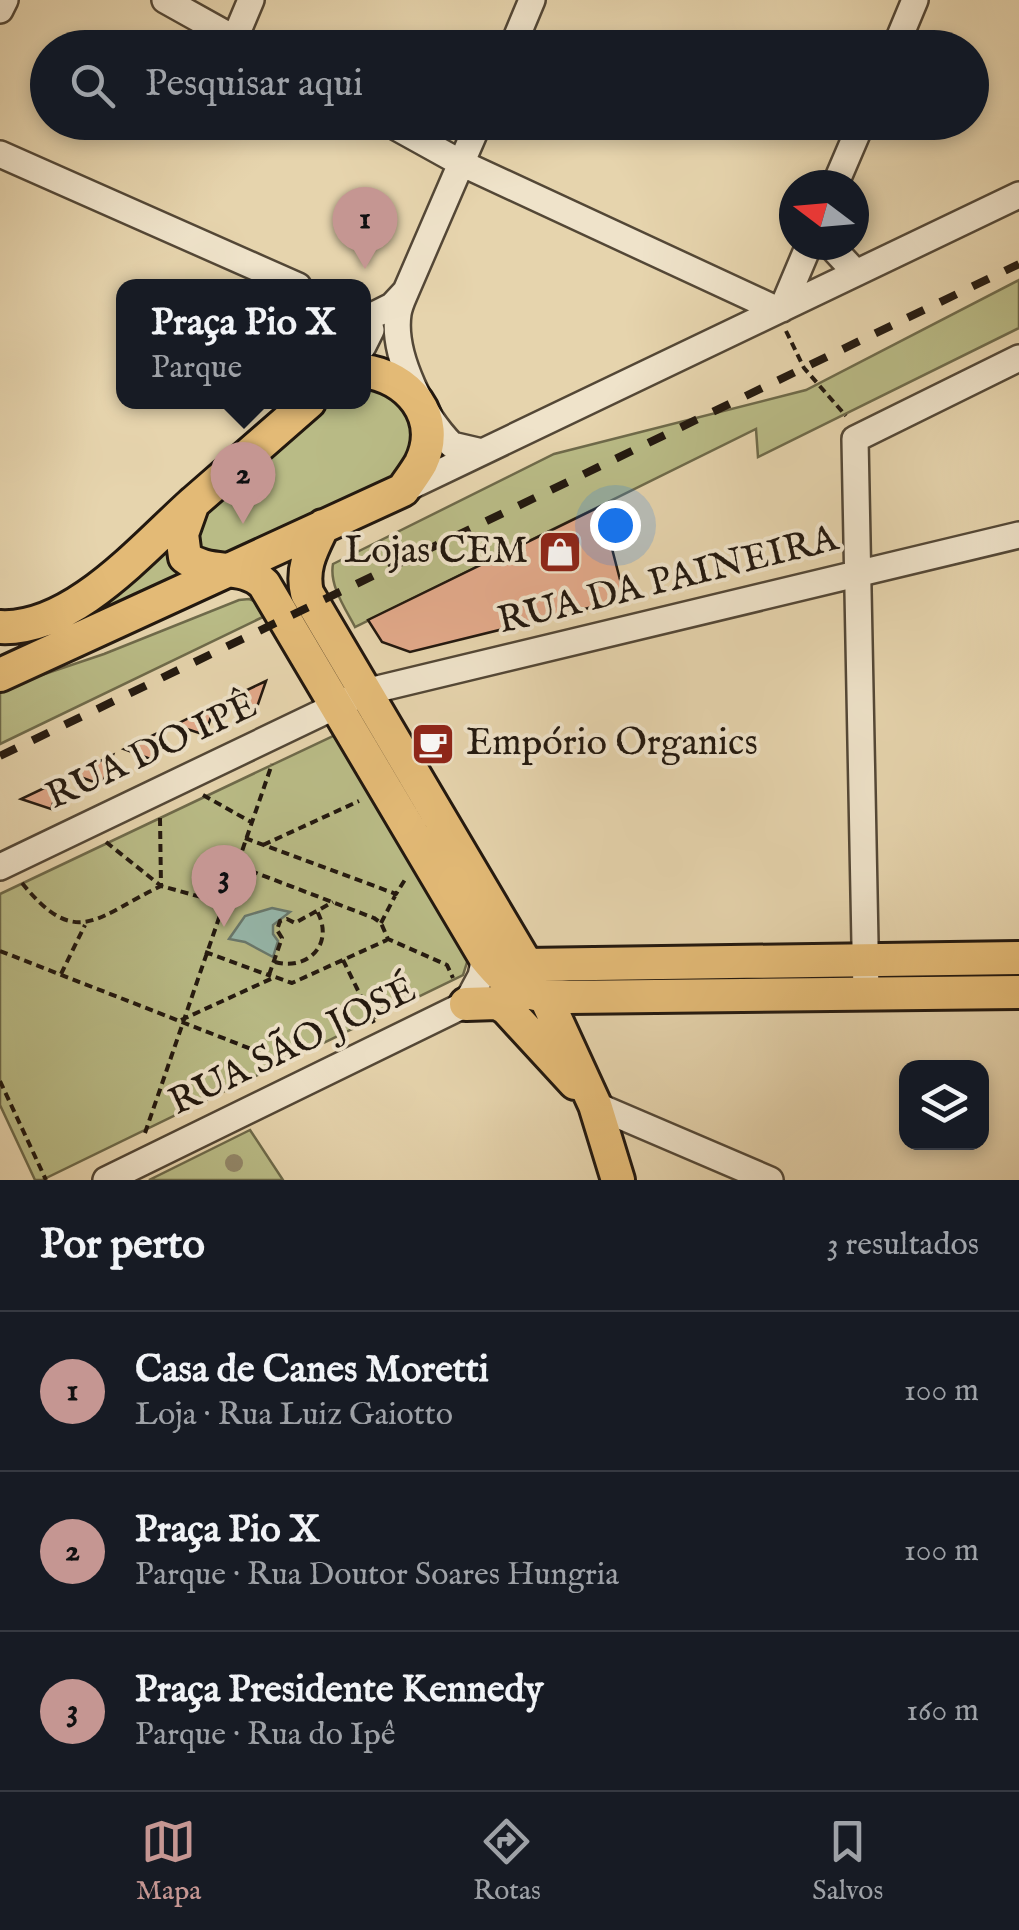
<!DOCTYPE html>
<html lang="pt">
<meta charset="utf-8">
<style>
:root{--surface:#171b24;--page:#242831;--text:#f1f3f6;--muted:#9ea1a6;--line:#363941;--accent:#c59692}
body{margin:0;font-family:"IM FELL English",serif;background:var(--page);color:var(--text)}
.controls{position:absolute;right:30px;bottom:30px;display:grid;overflow:hidden;border-radius:20px;box-shadow:0 5px 15px #0003}
.controls button{width:90px;height:90px;display:grid;place-items:center;padding:0;border:0;border-bottom:2px solid var(--line);background:var(--surface);color:var(--text);font:50px sans-serif}
.compass{position:absolute;left:779px;top:170px;width:90px;height:90px;border-radius:50%;background:var(--surface);box-shadow:0 5px 15px #0003;rotate:286deg}
.you{position:absolute;left:615px;top:525px;width:35px;height:35px;margin:-25px;border:8px solid #fff;border-radius:50%;background:#1a73e8;box-shadow:0 0 0 15px #1a73e833}
.badge{display:grid;place-items:center;width:65px;height:65px;border-radius:50%;background:var(--accent);color:#111;font-size:32px;font-weight:700}
.pin{position:absolute;translate:-50% -82px;filter:drop-shadow(0 2px 5px #0008)}
.pin::after{content:'';position:absolute;top:52px;width:35px;height:30px;background:inherit;clip-path:polygon(0 0,100% 0,50% 100%)}
.popup{position:absolute;left:116px;top:279px;width:255px;height:130px;box-sizing:border-box;display:grid;place-content:center;border-radius:20px;background:var(--surface);filter:drop-shadow(0 2px 8px #0005);font-size:32px;white-space:nowrap;color:var(--muted)}
.popup b{font-size:38px;color:var(--text)}
.popup::after{content:'';position:absolute;left:50%;top:100%;margin-left:-20px;border:20px solid transparent;border-top-color:var(--surface)}
.list{margin:0;padding:0;list-style:none}
h2{display:flex;justify-content:space-between;align-items:center;height:130px;margin:0;padding:0 40px;font-size:42px}
h2 small{font-size:32px;font-weight:400;color:var(--muted)}
.list li{display:grid;grid-template-columns:65px 1fr auto;gap:30px;align-items:center;box-sizing:border-box;height:160px;padding:0 40px;border-top:2px solid var(--line)}
.list b{display:block;font-size:38px;white-space:nowrap}
.list p{margin:0;font-size:32px;white-space:nowrap;color:var(--muted)}
.list em{font-size:32px;font-style:normal;color:var(--muted)}
.icon{flex:none;width:55px;height:55px;fill:none;stroke:currentColor;stroke-width:2;stroke-linecap:round;stroke-linejoin:round}
.map{position:relative;flex:none;width:1019px;height:1180px;overflow:hidden}
.search{position:absolute;background:var(--surface);box-shadow:0 5px 15px #0003;left:30px;right:30px;top:30px;height:110px;display:flex;align-items:center;gap:25px;box-sizing:border-box;padding:0 35px;border-radius:55px;color:var(--muted);font-size:38px}
.sheet{height:610px;background:var(--surface)}
nav{display:flex;justify-content:space-around;align-items:center;box-sizing:border-box;height:140px;border-top:2px solid var(--line);background:var(--surface);font-size:28px;color:var(--muted)}
nav a{display:grid;justify-items:center;gap:5px}
nav .on{color:var(--accent)}
.map>svg:first-child{display:block}
.green{fill:#b9bb86;stroke:#6e6a4a;stroke-width:2.5}
.water{fill:#96b8ac;stroke:#68786d;stroke-width:2.5}
.building{fill:#e3aa8b;stroke:#22180f;stroke-width:2.5}
.lines{fill:none;stroke-linecap:round;stroke-linejoin:round}
.minor-casing{stroke:#534736;stroke-width:30}
.major-casing{stroke:#22180f;stroke-width:38}
.path{stroke:#22180f;stroke-width:4;stroke-dasharray:8 5;stroke-linecap:butt}
.minor{stroke:#efe3ca;stroke-width:25}
.major{stroke:#e3ba76;stroke-width:32}
.rail{stroke:#22180f;stroke-width:8;stroke-dasharray:18 18;stroke-linecap:butt}
.tree{fill:#93886a}
.labels{text-anchor:middle;dominant-baseline:central;stroke-width:8;stroke-linejoin:round;paint-order:stroke}
.poi-label{font-size:38px;fill:#22180f;stroke:#efe3ca;text-anchor:end}
.street-label{font-size:38px;fill:#22180f;stroke:#efe3ca}
</style>
<div class="map">
<svg width="1019" height="1180" viewBox="0 0 1019 1180">
<rect width="100%" height="100%" fill="#e6d4ad"/>
<filter id="stains"><feTurbulence type="fractalNoise" baseFrequency=".002" numOctaves="4"/><feColorMatrix values="0 0 0 0 .2 0 0 0 0 .09 0 0 0 0 .02 0 0 0 .5 -.17"/></filter>
<radialGradient id="worn" r=".72"><stop offset=".6" stop-color="#630" stop-opacity="0"/><stop offset="1" stop-color="#630" stop-opacity=".3"/></radialGradient>
<path class="green" d="M1019,280V328L758,457L756,429L355,627C345,608 329,585 333,564L554,454L806,390Z
M363,383L389,388L417,421L405,472L23,652L15,631L108,587L326,402H363Z
M249,599L260,603L269,614L0,744V689L104,654L239,600Z
M335,735L468,959L463,975L42,1180H35L0,1105V894Z
M250,1130L283,1180H149Z"/>
<path class="water" d="M272,908L290,912L273,925V934L278,941L273,957L245,942L229,939L245,916Z"/>
<path class="building" d="M601,506L625,599L410,652L382,642L368,620Z
M266,681L256,710L226,700Z
M215,705L205,735L175,725Z
M164,730L153,760L124,749Z
M113,755L102,785L72,774Z
M61,780L51,809L21,799Z"/>
<g class="lines">
<g class="minor-casing">
<path id="minor" d="M165,0L251,48
M0,10L5,0
M235,38L251,0
M512,48L532,0
M895,48L915,0
M387,122L461,163L778,310
M0,154L298,286
M835,185L862,122
M830,245L856,273
M406,291C403,298 399,306 398,314C392,356 424,417 452,445L482,452
M782,309L809,245
M368,318L392,306L406,291L479,122
M363,346L371,330L368,318
M403,490L1019,195
M0,867L365,692L1019,535
M866,994L855,439L1019,358
M595,1105L770,1180
M106,1180L466,1004L481,976L485,957"/>
</g>
<g class="major-casing">
<path id="major" d="M193,503L182,534L185,557C210,577 241,562 264,584L485,957C513,991 526,996 569,997L1019,992
M323,526C312,549 301,567 307,593L545,996L595,1105L618,1180
M0,627C72,631 142,549 192,504C231,470 270,436 309,402
M0,675L403,490C409,481 416,472 421,463C443,417 408,376 363,371
M526,965L1019,958
M466,1004L497,1003L506,1008L575,1083"/>
</g>
<path class="path" d="M786,331L804,368L846,416
M203,795L251,822
M160,818L161,886
M245,838L396,894L406,878
M106,842L161,886
M263,845L359,801
M238,866L374,918L381,923L388,939L447,965L453,978
M22,883C77,951 97,916 161,886L223,903
M381,923L395,896
M0,951L287,1063
M205,952L271,976
M343,960L374,1023
M275,962C308,971 335,944 317,911
M61,974L85,925
M269,975L282,938L277,930L280,921L287,919L295,923L333,902
M181,1020L275,977L292,983L387,940
M0,1081L46,1180
M145,1133L272,764"/>
<use href="#minor" class="minor"/>
<use href="#major" class="major"/>
<path class="rail" d="M0,756L1019,264"/>
</g>
<circle class="tree" cx="234" cy="1163" r="9"/>
<defs>
<g id="shop-square" transform="scale(2.25)"><rect x="-9" y="-9" width="18" height="18" rx="4" fill="#8f2418" stroke="#efe3ca"/><path d="M-5-2.5h2.3a2.7 3.5 0 0 1 5.4 0H5L5.5 6h-11ZM-1.5-2.5h3a1.5 2.3 0 0 0-3 0Z" fill="#fff"/></g>
<g id="cafe-square" transform="scale(2.25)"><rect x="-9" y="-9" width="18" height="18" rx="4" fill="#8f2418" stroke="#efe3ca"/><path d="M-5.5-4.5H6V0H3Q3 3.5 0 3.5H-2.5Q-5.5 3.5-5.5 0ZM3-3.2v2h1.7v-2ZM-6 4.5H4V6H-6Z" fill="#fff"/></g>
</defs>
<g fill-rule="evenodd">
<use href="#shop-square" x="560" y="552"/>
<use href="#cafe-square" x="433" y="744"/>
</g>
<g class="labels">
<g class="poi-label">
<text x="528" y="552">Lojas CEM</text>
<text x="466" y="744" text-anchor="start">Empório Organics</text>
</g>
<g class="street-label">
<text transform="translate(668 581) rotate(-14)">RUA DA PAINEIRA</text>
<text transform="translate(152 752) rotate(-25)">RUA DO IPÊ</text>
<text transform="translate(293 1047) rotate(-26)">RUA SÃO JOSÉ</text>
</g>
</g>
<rect width="100%" height="100%" filter="url(#stains)"/>
<rect width="100%" height="100%" fill="url(#worn)"/>
</svg>
<div class="controls">
<button><svg class="icon" aria-label="layers" viewBox="0 0 24 24"><path d="M12 4l9 5-9 5-9-5zM3 14l9 5 9-5"/></svg></button>
</div>
<svg class="compass" viewBox="-18 -18 36 36"><path d="M0-13l5 13h-10z" fill="#e53935"/><path d="M0 13l5-13h-10z" fill="#9ea1a6"/></svg>
<div class="you"></div>
<div class="pin badge" style="left:365px;top:269px">1</div>
<div class="pin badge" style="left:243px;top:524px">2</div>
<div class="popup"><b>Praça Pio X</b>Parque</div>
<div class="pin badge" style="left:224px;top:927px">3</div>
<div class="search"><svg class="icon" aria-label="search" viewBox="0 0 24 24"><circle cx="10" cy="10" r="6"/><path d="M15 15l6 6"/></svg>Pesquisar aqui</div>
</div>
<section class="sheet">
<h2>Por perto<small>3 resultados</small></h2>
<ul class="list">
<li><span class="badge">1</span><div><b>Casa de Canes Moretti</b><p>Loja · Rua Luiz Gaiotto</p></div><em>100 m</em></li>
<li><span class="badge">2</span><div><b>Praça Pio X</b><p>Parque · Rua Doutor Soares Hungria</p></div><em>100 m</em></li>
<li><span class="badge">3</span><div><b>Praça Presidente Kennedy</b><p>Parque · Rua do Ipê</p></div><em>160 m</em></li>
</ul>
</section>
<nav>
<a class="on"><svg class="icon" aria-label="map" viewBox="0 0 24 24"><path d="M3 6l6-2 6 2 6-2v14l-6 2-6-2-6 2zM9 4v14M15 6v14"/></svg>Mapa</a>
<a><svg class="icon" aria-label="directions" viewBox="0 0 24 24"><path d="M12 3l9 9-9 9-9-9zM9 14v-3h6M13 9l2 2-2 2"/></svg>Rotas</a>
<a><svg class="icon" aria-label="saved" viewBox="0 0 24 24"><path d="M7 4h10v16l-5-4-5 4z"/></svg>Salvos</a>
</nav>
